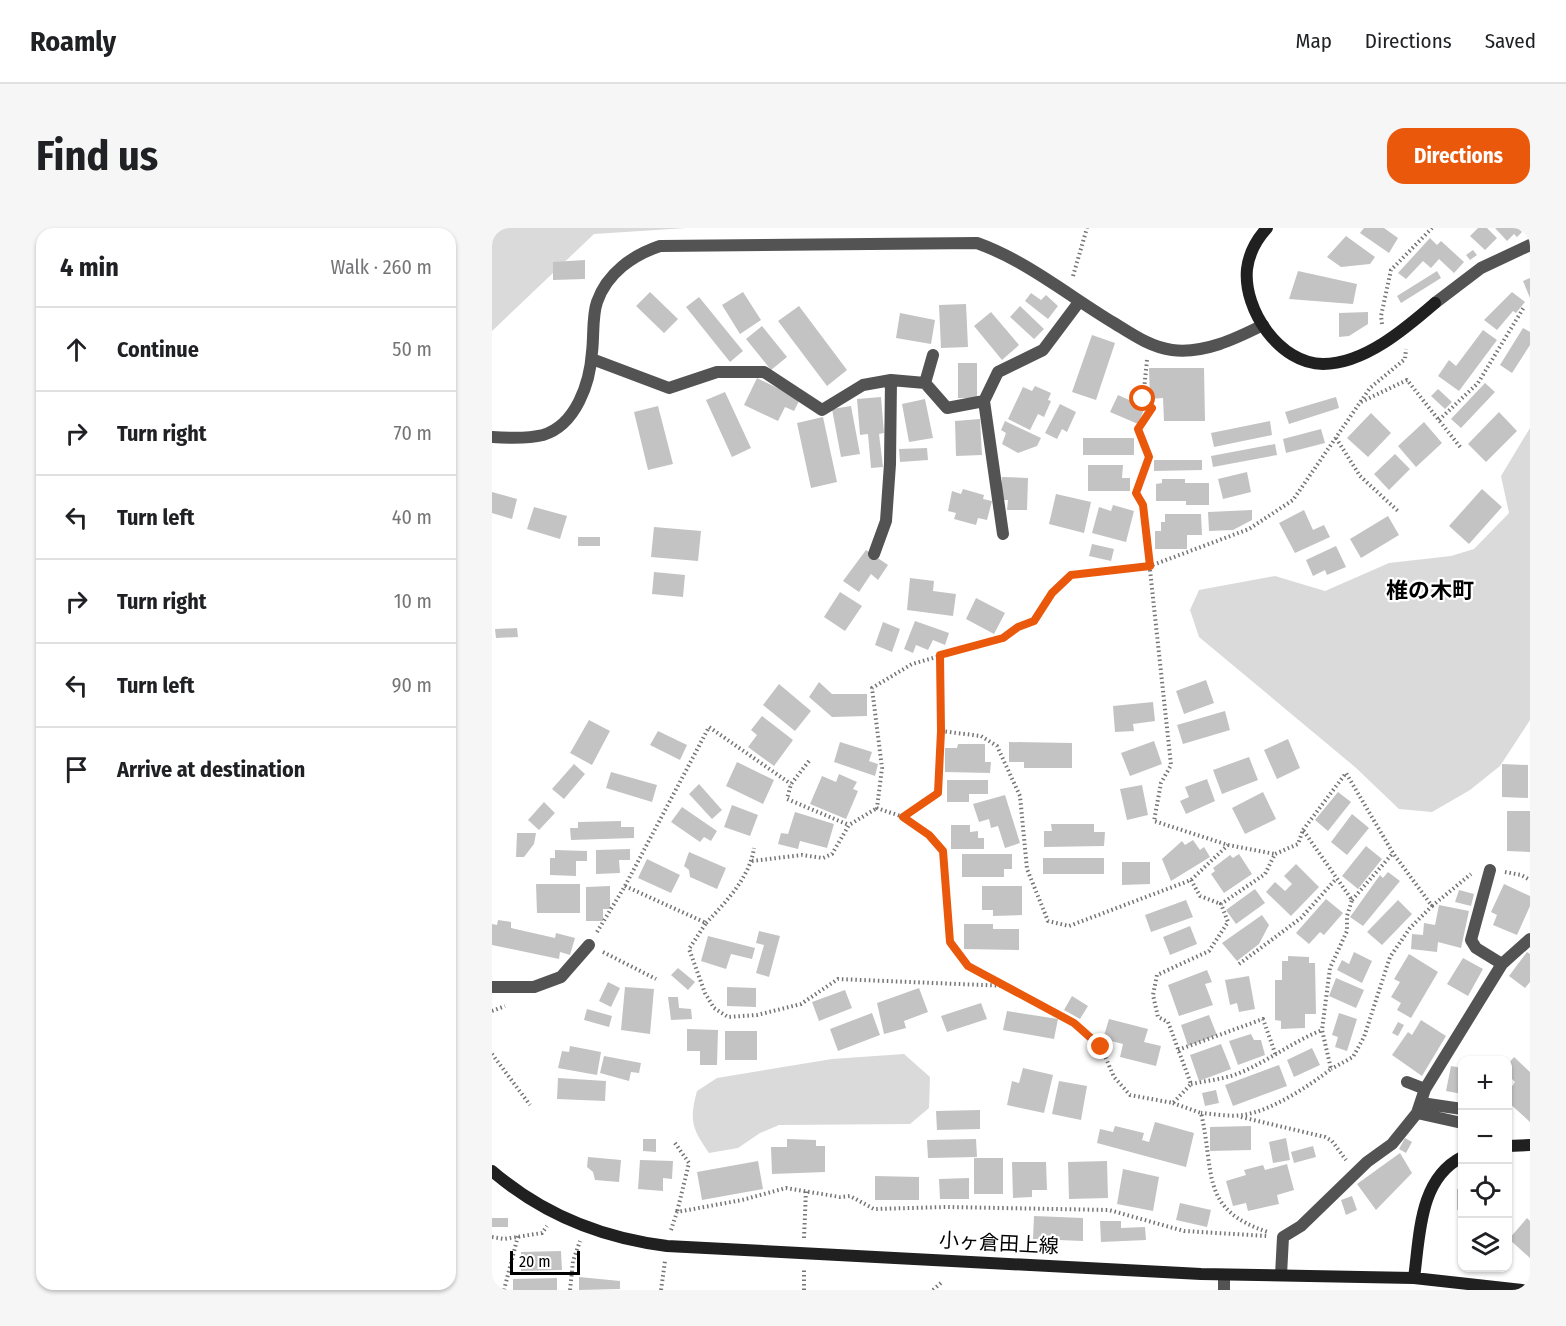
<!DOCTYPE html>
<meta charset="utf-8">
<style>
:root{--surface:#fff;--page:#f6f6f6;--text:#202124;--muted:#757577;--line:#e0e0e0;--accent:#ea580c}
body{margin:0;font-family:"Fira Sans Condensed","Noto Sans JP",sans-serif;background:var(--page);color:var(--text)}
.controls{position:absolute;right:18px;bottom:18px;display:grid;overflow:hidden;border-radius:12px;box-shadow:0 2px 4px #0004}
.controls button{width:54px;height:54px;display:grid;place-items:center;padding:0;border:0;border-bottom:2px solid var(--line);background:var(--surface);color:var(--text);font:30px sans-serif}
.scale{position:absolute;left:18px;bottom:15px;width:70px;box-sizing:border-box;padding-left:6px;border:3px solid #000;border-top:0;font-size:16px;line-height:21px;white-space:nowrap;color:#000;-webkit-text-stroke:4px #fff;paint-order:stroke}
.stop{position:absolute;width:18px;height:18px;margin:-14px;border:4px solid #ea580c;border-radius:50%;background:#fff}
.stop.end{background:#ea580c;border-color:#fff;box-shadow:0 2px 6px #0008}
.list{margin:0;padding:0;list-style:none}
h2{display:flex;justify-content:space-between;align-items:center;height:78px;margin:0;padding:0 24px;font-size:26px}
h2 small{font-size:20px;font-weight:400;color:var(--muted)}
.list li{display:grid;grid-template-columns:39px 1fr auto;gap:18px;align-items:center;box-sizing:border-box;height:84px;padding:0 24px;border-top:2px solid var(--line)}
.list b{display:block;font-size:22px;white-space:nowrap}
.list em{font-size:20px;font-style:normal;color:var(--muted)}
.icon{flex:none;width:33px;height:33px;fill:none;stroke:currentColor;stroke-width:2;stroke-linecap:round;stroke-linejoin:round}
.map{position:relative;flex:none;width:1038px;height:1062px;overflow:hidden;border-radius:18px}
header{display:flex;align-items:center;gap:36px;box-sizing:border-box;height:84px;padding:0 30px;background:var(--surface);border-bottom:2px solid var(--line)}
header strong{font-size:28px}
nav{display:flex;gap:33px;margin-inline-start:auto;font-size:21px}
.intro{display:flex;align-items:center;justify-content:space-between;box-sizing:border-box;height:144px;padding:0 36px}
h1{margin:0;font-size:42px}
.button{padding:15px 27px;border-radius:18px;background:var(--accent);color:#fff;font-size:21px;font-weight:700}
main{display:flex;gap:36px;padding:0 36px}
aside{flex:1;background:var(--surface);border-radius:18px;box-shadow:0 2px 4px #0004}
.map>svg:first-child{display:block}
.green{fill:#dadada}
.building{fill:#c3c3c3}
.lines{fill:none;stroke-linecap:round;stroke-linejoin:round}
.path{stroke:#757575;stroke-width:4;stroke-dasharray:1.5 3;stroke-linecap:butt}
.street{stroke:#535353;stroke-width:12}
.secondary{stroke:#202020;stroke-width:12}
.route{stroke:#ea580c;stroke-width:8}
.labels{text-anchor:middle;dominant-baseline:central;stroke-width:4.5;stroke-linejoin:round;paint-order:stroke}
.street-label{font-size:20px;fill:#000;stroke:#fff}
.quarter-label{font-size:22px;font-weight:bold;fill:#000;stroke:#fff}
</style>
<header>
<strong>Roamly</strong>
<nav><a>Map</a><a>Directions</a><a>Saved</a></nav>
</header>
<div class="intro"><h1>Find us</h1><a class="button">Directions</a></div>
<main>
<aside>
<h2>4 min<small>Walk · 260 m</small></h2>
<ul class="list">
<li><svg class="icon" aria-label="ahead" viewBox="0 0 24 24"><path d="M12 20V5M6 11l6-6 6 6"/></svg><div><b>Continue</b></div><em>50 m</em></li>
<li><svg class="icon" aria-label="right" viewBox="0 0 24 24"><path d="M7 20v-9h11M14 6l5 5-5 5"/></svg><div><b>Turn right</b></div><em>70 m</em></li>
<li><svg class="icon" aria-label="left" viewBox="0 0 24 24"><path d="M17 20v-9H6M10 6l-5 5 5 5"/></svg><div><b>Turn left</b></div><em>40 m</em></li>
<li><svg class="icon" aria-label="right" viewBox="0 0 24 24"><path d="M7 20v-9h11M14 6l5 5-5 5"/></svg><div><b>Turn right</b></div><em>10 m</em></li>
<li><svg class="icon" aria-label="left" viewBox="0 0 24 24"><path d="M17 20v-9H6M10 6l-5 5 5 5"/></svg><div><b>Turn left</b></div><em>90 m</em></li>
<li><svg class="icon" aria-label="arrive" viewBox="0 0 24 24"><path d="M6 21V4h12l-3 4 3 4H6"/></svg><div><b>Arrive at destination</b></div></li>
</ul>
</aside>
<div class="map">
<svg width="1038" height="1062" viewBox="0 0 1038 1062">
<rect width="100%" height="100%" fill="#fff"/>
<path class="green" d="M0,0H195L102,6L0,103Z
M1038,200V492L1008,538L978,562L940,584L907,581L863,539L707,409L698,382L707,362L783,348L833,363L897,335L959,328L982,321L1017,285L1009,248Z
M412,826L438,849L437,880L418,896L287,897L268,905L246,920L217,925C200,900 197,893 205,863L225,850L340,831Z"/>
<path class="building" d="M872,0H892L906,10L897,25L868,5Z
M986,0H995L1005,10L993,22L978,8Z
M1003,0H1026L1030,4L1025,9L1022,6L1015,13Z
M854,8L883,29L878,36L849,39L835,29Z
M938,10L945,17L949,13L972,34L962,45L947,31L939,40L931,33L914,51L906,45Z
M981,22L985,27L978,32L974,27Z
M93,32V51L61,52V34Z
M806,43L865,56L861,76L797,71Z
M945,43L949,50L909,75L905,68Z
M1038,50V70L1031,53Z
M158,64L186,91L172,105L144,78Z
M251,64L269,92L248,106L230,77Z
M1020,64L1033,74L1024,85L1021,83L1005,102L992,92Z
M539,65L549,72L554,67L566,78L556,91L533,73Z
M207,69L251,123L238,134L194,79Z
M474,76L476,119L449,120L447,77Z
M307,78L355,142L335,158L286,93Z
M528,78L552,101L542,111L518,89Z
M499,84L527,117L510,132L482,98Z
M876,84V96L857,108L847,109V85Z
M408,85L443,92L439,116L404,110Z
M270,98L295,129L279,142L254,111Z
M1031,100L1038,104V117L1020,145L1008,137Z
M991,102L1005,112L967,163L946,148L957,132L964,138Z
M600,107L623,115L604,172L580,164Z
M466,135H485V170H466Z
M657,140H712L713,193H672L671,170L658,171Z
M265,150L308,171L302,183L293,179L286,193L252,177Z
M993,155L1003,164L969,200L959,191Z
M543,158L559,165L556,172L559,173L552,189L546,186L538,202L516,191L531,159L540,163Z
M946,161L960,174L953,181L939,168Z
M233,164L259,220L240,229L214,172Z
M626,167L653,179L646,196L618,184Z
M389,169L392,205L387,206L391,239L379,240L376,206L368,207L365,171Z
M844,169L847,180L797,196L793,184Z
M433,171L441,210L417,214L410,176Z
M568,176L584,184L575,204L570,201L565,211L553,205Z
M166,178L181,236L156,242L142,184Z
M359,178L368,226L349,229L340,181Z
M1007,184L1025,203L994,234L976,216Z
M879,185L899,205L876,229L855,210Z
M331,189L345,254L319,260L305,195Z
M488,191L490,227L464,228L463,193Z
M513,193L549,210L545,218L526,225L510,216L514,205L509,202Z
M778,193L780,207L722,219L719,205Z
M932,194L950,215L924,239L906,218Z
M829,201L833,215L794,225L791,211Z
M591,210H642V227H591Z
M783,216L785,227L721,239L719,228Z
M435,220L436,232L408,234L407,221Z
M903,226L918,241L897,262L882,246Z
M662,232H710V242L662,243Z
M596,237H631L630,250H638V263H596Z
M755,244L759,264L731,271L726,251Z
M510,249L536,250L535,282H515L516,272H509Z
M670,251H693V255H717V277H694V273H664V256L670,255Z
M471,261L492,267L491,271L500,273L495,292L486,290L484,297L462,291L464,285L456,283L460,263L469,266Z
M990,261L1010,279L977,316L957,298Z
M0,264L25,271L20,291L0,285Z
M564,266L599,274L592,305L557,296Z
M621,277L642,283L634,314L600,305L607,279L619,283Z
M42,279L75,288L68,311L35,301Z
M760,282V292L741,302L717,303L716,284Z
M812,282L821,302L832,297L838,309L803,325L787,295Z
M673,286H709L710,307H695V321H663V303H669V294H673Z
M896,288L907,307L869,330L858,311Z
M162,299L209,303L206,333L159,329Z
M86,309H108V318H86Z
M600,316L622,321L619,333L597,328Z
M844,318L854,339L835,347L833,342L821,348L814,332Z
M374,322L396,337L386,352L379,346L367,364L351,353Z
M162,344L193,347L191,369L160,366Z
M418,350L442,353L441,363L464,366L461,388L415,382Z
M348,364L370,378L353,403L332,389Z
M484,370L513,385L502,406L474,391Z
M423,393L457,405L453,417L441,412L436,422L424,417L421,425L412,421Z
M391,394L408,401L400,424L383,417Z
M25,400L26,409L4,410L3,401Z
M714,452L722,475L692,486L684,463Z
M327,454L340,466H375V488L340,489L317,469Z
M287,456L319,483L303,503L271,477Z
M661,474L663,493L641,496L642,503L623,504L621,478Z
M733,483L738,502L691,516L685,497Z
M270,488L301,512L282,538L256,519L265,507L259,502Z
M97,492L118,503L100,537L78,525Z
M166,503L195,517L188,532L158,517Z
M796,511L808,540L785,551L772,522Z
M662,513L670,536L638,548L629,525Z
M348,514L380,524L377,533L386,536L383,548L342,534Z
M517,514L580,515V540H532V534H517Z
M466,516H493V534H499L498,545L453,544V520H465Z
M757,529L766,552L730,566L721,542Z
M245,534L282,552L271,576L234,558Z
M82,536L93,546L72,571L60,561Z
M1010,536L1036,537V570L1010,569Z
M119,544L165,557L160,574L114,560Z
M347,546L365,554L361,561L366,563L354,591L318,576L330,548L344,554Z
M715,551L723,573L694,586L688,573L697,569L693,559Z
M455,552H496V566H477V574H455Z
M207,556L230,582L220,591L197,566Z
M650,557L656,587L635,592L628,561Z
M771,564L784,591L753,606L740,580Z
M846,564L859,574L836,603L823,592Z
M513,567L528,615L513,620L506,598L499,600L497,591L487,594L481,576Z
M52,574L63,585L47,602L36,592Z
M240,577L266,587L258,608L232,599Z
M190,579L225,603L219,613L212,609L208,614L179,594Z
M1015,583H1038V624L1015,623Z
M303,584L342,596L335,620L308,613L306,621L286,616L289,605L296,606Z
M860,586L877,600L855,627L839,614Z
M129,593V599H142V610L79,612L78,600H86V594Z
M559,596H602V604H613L612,618L552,619V603H560Z
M459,597H478V604L486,603V610H492V621H459Z
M25,605H44L42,616L32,629H24Z
M701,612L708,622L712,619L718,629L679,653L670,631L690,613L693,617Z
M874,618L890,631L866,661L850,648Z
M138,621V632H127L128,645L104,646V622Z
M63,622L95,623V633H84V648L58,647V630H63Z
M197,624L234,640L225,661L198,649L197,642L192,638Z
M470,626H520V641H512V649H470Z
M747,626L760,646L732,665L719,646L723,643L721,640L738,627L741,630Z
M551,630H612V646H551Z
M155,631L188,647L179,665L146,650Z
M630,634H658V656L630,657Z
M804,636L827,659L799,688L774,664L783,654L793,663L800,656L792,648Z
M896,644L908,653L871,698L858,689L888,647L891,650Z
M44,656H88V685H45Z
M1012,656L1038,668V678L1025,707L1001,697L1005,687L999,684Z
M118,658V681H111V693H94V659Z
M490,658H530V687L501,688V682H490Z
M763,661L773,675L744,696L734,682Z
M967,662L982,666L979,678L963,674Z
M834,671L851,685L832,707L828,704L817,716L804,705Z
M694,672L701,689L659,704L653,687Z
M906,672L920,686L890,717L875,704Z
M947,677L977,683L969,720L946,714L945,724L919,721L920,706L931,707L932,695L943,697Z
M770,687L777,697L767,716L745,733L730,715Z
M6,692L19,694V700L63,710L64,705L83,710L78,727L68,724L67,731L0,717V696L5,697Z
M472,696H501V701H527V722L472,721Z
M698,698L705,716L678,727L671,709Z
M267,703L288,708L277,749L264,745L272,717L264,715Z
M216,708L263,720L260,731L239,726L234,741L209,733Z
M862,724L880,733L870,755L845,742L850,732L857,736Z
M1035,724L1038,726V754L1033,760L1017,748Z
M917,726L946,744L919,790L905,782L909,775L899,769L908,754L902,751Z
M796,728L817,729V735H823L824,786H813V800L789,801V793L783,792V752H790V733H796Z
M971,730L991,741L976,768L955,756Z
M186,740L203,754L196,762L179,747Z
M715,742L720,754L713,756L721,777L687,788L676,757Z
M757,748L763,781L747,784L745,775L738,777L733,752Z
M844,750L872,762L864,780L837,768Z
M116,754L128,760L119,779L107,773Z
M133,759L162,761L158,806L129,802Z
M235,759L264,760V779L235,778Z
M427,760L436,784L412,793L414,800L392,806L385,775Z
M353,762L360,780L327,793L320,774Z
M580,768L596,778L588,791L572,782Z
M176,769H186L187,780L199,781L200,791L179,792Z
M489,775L495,791L455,804L449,788Z
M95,781L120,788L117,799L92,792Z
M515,783L566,791L562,811L511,802Z
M380,785L388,807L346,823L338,801Z
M847,785L865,791L855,823L843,819L846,809L840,807Z
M717,787L725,807L696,818L689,797Z
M617,791L656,801L652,814L669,818L664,838L628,829L631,816L611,811Z
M929,792L954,808L930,848L900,827L916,804L920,807Z
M906,794L912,797L906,808L900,805Z
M195,801L226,802L225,837H208V823H195Z
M233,803H265V832H233Z
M759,806L762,812H769L773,827L746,837L737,813Z
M729,816L739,841L707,853L698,827Z
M78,818L109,824L105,847L66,840L70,823L77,824Z
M820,820L828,837L802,849L795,832Z
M112,828L149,835L147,845L139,844L137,853L108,845Z
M1022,829L1038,844V894L1016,874V864L1023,854L1016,847V836Z
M787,837L795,858L741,878L733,857Z
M959,838L970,840V866L954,863Z
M531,840L561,847L552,885L515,877L520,853L527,855Z
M66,850L114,853L113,873L65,871Z
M567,853L595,858L589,892L560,886Z
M724,862L727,875L713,878L710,865Z
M488,882V901L445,902L444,883Z
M663,894L702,905L694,939L605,915L608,901L621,904L623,898L652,905L650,912L657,914Z
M759,898V922L718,923V899Z
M794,910L798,932L781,935L777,914Z
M913,910L920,914L914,925L907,921Z
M151,911H164V924L151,923Z
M295,911L324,912V918H333V944L280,946L279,919H295Z
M484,911L485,929L436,930L435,912Z
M821,918L824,929L802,935L799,924Z
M908,925L920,945L884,982L865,956Z
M96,929L129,932L127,954L103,952L101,944L95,939Z
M482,930H511V966H482Z
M148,932L181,933L180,951L171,950V963L146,961Z
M266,933L271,961L210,972L205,944Z
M615,933L616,970L577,971L576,934Z
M520,934H554L555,962H540V969L521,970Z
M795,936L802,962L785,967L787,976L756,983L754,975L741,978L734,953L754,947L752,942L771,937L773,942Z
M631,941L667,949L661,983L625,976Z
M383,948L427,949V972H383Z
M477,950V971H448L447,951Z
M965,961H970V982H965Z
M860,968L865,982L854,987L849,972Z
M688,975L719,982L715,999L684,992Z
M542,988L591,990V1013L541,1011Z
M0,990H16V999H0Z
M1035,990L1038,993V1030L1017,1011Z
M608,993H629V1000L653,999L654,1012L609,1014Z
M69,1023L70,1042L29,1043V1024Z
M87,1049L128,1053V1061L87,1062Z
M65,1050V1062H21V1051Z"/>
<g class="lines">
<path class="path" d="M581,48L595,0
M890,96L889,88L899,42L940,0
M655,132L651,171L660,179L646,201L657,229L644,265L651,277L679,537L669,555L662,593L736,617L783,626
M869,174L915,152L969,220
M947,192L986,155L1032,79
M844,210L868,248L907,284
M448,427L449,503L446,565L411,589L385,580L390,540L380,460L420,436L511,410L526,399L542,393L560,365L579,347L658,338L757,301L801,272L878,160L913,131L914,121
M449,503L489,508L505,518L528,568L535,641L556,693L577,698L699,652L736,617
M317,533L299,556L295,571L357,597
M411,589L437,607L451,623L458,714L476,738L583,795L609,819L622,849L638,867L681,875L699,856L676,794L666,789L661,767L665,747L717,723L736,694L729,676L773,646L783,626L806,616L811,602L860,672L855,688V703L838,740L830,802L839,841C817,858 779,883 751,887C738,889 722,886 709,885
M811,602L854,545L901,625L940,678L918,700L898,729L872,809L861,829L839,841
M260,633L310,627L331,630L340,626L357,597L385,580
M1013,644L1029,647L1038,652
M699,652L708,668L729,676
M133,658L214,695L197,721L213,765L222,780L236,789L265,787L309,776L346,751L515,758
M860,672L901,625
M940,678L979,646
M214,695C234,674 258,649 262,620
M105,704L133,658L217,499L299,556
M111,724L164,751
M747,736L809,690L844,651
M0,783L13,778
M686,822L771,791L784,828
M0,826L38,877
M699,856C714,853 731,851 745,846C775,834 800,814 830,802
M681,875L709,885C723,944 707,982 776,1004
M749,889L833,909L840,913L854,932
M183,915L197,935L185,984
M179,1002L185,984L250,972L294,960L348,969L358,968L382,981L455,979L617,982L692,1003L775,1008
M0,1009L12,1011L50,1005L55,998
M312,1010L314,962
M12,1062L26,1008
M78,1062L81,1033L88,1013
M169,1062L173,1033
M312,1062V1041
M441,1062L449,1055"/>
<path class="street" d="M943,75L989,40L1038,17
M100,131L177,160L225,144H272L330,182L371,157L399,152L433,155L455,180L492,173
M433,155L441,127
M0,209C16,210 35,211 51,207C84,197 98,155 100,124C102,109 100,88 105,74C115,45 141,27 168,18L485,15C535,33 577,68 622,95C640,106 658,119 680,122C712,126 743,111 771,97
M511,306L492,173L506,144L551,122L587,74
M382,326L394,293L398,236L399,152
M998,642L979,712L984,720L1010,736
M0,759H42L69,749L97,717
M915,854L933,861
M929,875L970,881
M925,885L970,895
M789,1047L791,1009L809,998L875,934L900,916L925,885L933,861L1010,736L1038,711
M732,1062V1047"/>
<path class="secondary" d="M775,0C764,12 757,25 755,41C751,82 788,136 831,136C872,136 913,101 943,75
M1016,918L1038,917
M0,943C50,986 109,1010 175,1018L709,1046L922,1050L1030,1062
M922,1050C928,1006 927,951 970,929"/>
</g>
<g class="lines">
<path class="route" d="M609,819L582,795L476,738L458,714L451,623L437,607L411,589L446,565L449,503L448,427L511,410L526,399L542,393L560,365L579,347L658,338L651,277L644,265L657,229L646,201L660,180L651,171"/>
</g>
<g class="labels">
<g class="street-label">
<text transform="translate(507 1015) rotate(3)">小ヶ倉田上線</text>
</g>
<g class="quarter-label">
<text x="938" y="362">椎の木町</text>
</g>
</g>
</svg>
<div class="controls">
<button>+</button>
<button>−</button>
<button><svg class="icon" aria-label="locate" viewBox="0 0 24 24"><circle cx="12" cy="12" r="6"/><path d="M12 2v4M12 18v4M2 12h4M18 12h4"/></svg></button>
<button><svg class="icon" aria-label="layers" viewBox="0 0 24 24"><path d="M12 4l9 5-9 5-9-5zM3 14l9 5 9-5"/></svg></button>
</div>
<div class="scale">20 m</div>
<div class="stop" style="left:651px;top:171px"></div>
<div class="stop end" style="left:609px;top:819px"></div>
</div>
</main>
